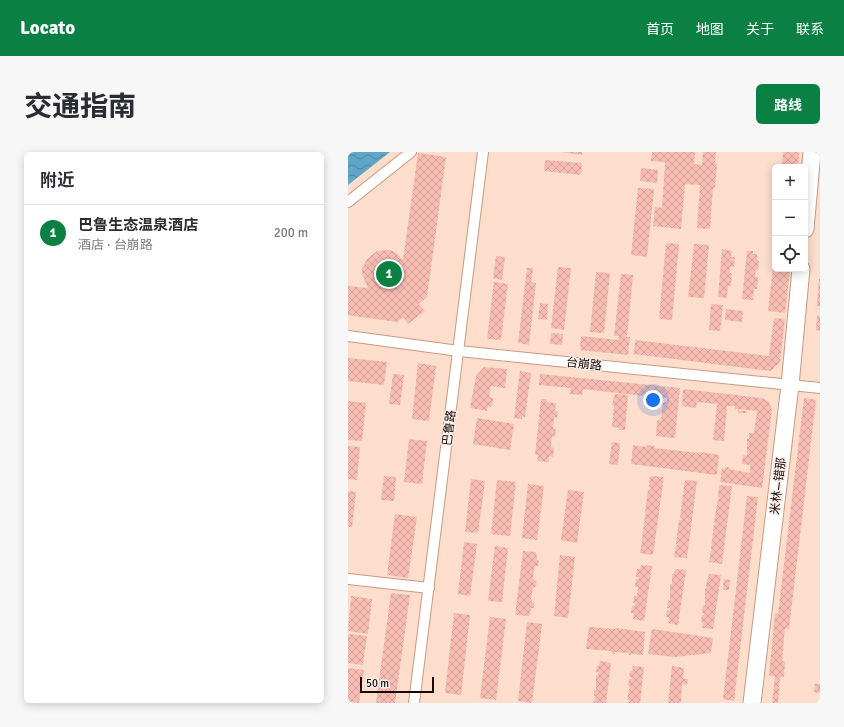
<!DOCTYPE html>
<html lang="zh">
<head>
<meta charset="utf-8">
<style>
	:root { --surface:#fff; --page:#f7f7f7; --text:#2b2b33; --muted:#7c7c81; --line:#e1e1e2; --accent:#0b8043 }
	body { margin:0; font-family:Signika,"Noto Sans SC",sans-serif; background:var(--page); color:var(--text) }
	.controls { position:absolute; right:12px; top:12px; display:grid; overflow:hidden; border-radius:6px; box-shadow:0 2px 10px #0003 }
	.controls button { width:36px; height:36px; display:grid; place-items:center; padding:0; border:0; border-bottom:1px solid var(--line); background:var(--surface); color:var(--text); font:20px sans-serif }
	.scale { position:absolute; left:12px; bottom:10px; width:74px; box-sizing:border-box; padding-left:4px; border:2px solid #1a0902; border-top:0; font-size:11px; line-height:14px; white-space:nowrap; color:#1a0902; -webkit-text-stroke:3px #faefea; paint-order:stroke }
	.you { position:absolute; left:305px; top:248px; width:14px; height:14px; margin:-10px; border:3px solid #fff; border-radius:50%; background:#1a73e8; box-shadow:0 0 0 6px #1a73e833 }
	.badge { display:grid; place-items:center; width:26px; height:26px; border-radius:50%; background:var(--accent); color:#fff; font-size:13px; font-weight:700 }
	.pin { position:absolute; translate:-50% -50%; border:2px solid #fff; box-shadow:0 1px 4px #0006 }
	.list { margin:0; padding:0; list-style:none }
	h2 { display:flex; justify-content:space-between; align-items:center; height:52px; margin:0; padding:0 16px; font-size:17px }
	h2 small { font-size:13px; font-weight:400; color:var(--muted) }
	.list li { display:grid; grid-template-columns:26px 1fr auto; gap:12px; align-items:center; box-sizing:border-box; height:56px; padding:0 16px; border-top:1px solid var(--line) }
	.list b { display:block; font-size:15px; white-space:nowrap }
	.list p { margin:0; font-size:13px; white-space:nowrap; color:var(--muted) }
	.list em { font-size:13px; font-style:normal; color:var(--muted) }
	.icon { flex:none; width:22px; height:22px; fill:none; stroke:currentColor; stroke-width:2; stroke-linecap:round; stroke-linejoin:round }
	.map { position:relative; flex:none; width:472px; height:551px; overflow:hidden; border-radius:6px }
	header { display:flex; align-items:center; gap:24px; box-sizing:border-box; height:56px; padding:0 20px; background:var(--accent); color:#fff }
	header strong { font-size:19px }
	nav { display:flex; gap:22px; margin-inline-start:auto; font-size:14px }
	.intro { display:flex; align-items:center; justify-content:space-between; box-sizing:border-box; height:96px; padding:0 24px }
	h1 { margin:0; font-size:28px }
	.button { padding:10px 18px; border-radius:6px; background:var(--accent); color:#fff; font-size:14px; font-weight:700 }
	main { display:flex; gap:24px; padding:0 24px }
	aside { flex:1; background:var(--surface); border-radius:6px; box-shadow:0 2px 10px #0003 }
	.map>svg:first-child { display:block }
	.water { fill:url(#water-waves) }
	.building { fill:url(#building-cross-hatch) }
	.lines { fill:none; stroke-linecap:round; stroke-linejoin:round }
	.minor-casing { stroke:#cb997f; stroke-width:12 }
	.trunk-casing { stroke:#cb997f; stroke-width:19 }
	.minor { stroke:#fff; stroke-width:10 }
	.trunk { stroke:#fff; stroke-width:17 }
	.labels { text-anchor:middle; stroke-width:3; stroke-linejoin:round; paint-order:stroke }
	.street-label { font-size:12px; fill:#1a0902; stroke:#faefea }
</style>
</head>
<body>
<header>
<strong>Locato</strong>
<nav><a>首页</a><a>地图</a><a>关于</a><a>联系</a></nav>
</header>
<div class="intro"><h1>交通指南</h1><a class="button">路线</a></div>
<main>
<aside>
<h2>附近<small></small></h2>
<ul class="list">
<li><span class="badge">1</span><div><b>巴鲁生态温泉酒店</b><p>酒店 · 台崩路</p></div><em>200 m</em></li>
</ul>
</aside>
<div class="map">
<svg width="472" height="551" viewBox="0 0 472 551">
	<defs>
		<pattern id="water-waves" width="16" height="10" patternUnits="userSpaceOnUse"><rect width="16" height="10" fill="#5fa6c8"/><path d="M0 5q4-4 8 0t8 0" fill="none" stroke="#4e85a0"/></pattern>
		<pattern id="building-cross-hatch" width="8" height="8" patternUnits="userSpaceOnUse"><rect width="8" height="8" fill="#f7bcb2"/><path d="M0 0l8 8M0 8l8-8" fill="none" stroke="#d3a097"/></pattern>
	</defs>
	<rect width="100%" height="100%" fill="#fdddcc"/>
	<path class="water" d="M 0,0 L 42,0 L 0,33 Z"/>
	<g class="building">
		<path d="M 214,0 L 234,0 L 234,3 Z"/>
		<path d="M 304,0 L 347,0 L 346,12 L 354,13 L 355,0 L 368,0 L 367,11 L 369,12 L 367,36 L 365,36 L 362,77 L 349,76 L 352,33 L 337,32 L 333,77 L 305,74 L 307,55 L 314,56 L 317,10 L 303,9 Z"/>
		<path d="M 435,0 L 451,0 L 450,15 L 434,15 Z"/>
		<path d="M 70,1 L 98,5 L 79,145 L 71,152 L 77,159 L 60,172 L 55,165 L 49,170 L 0,163 L 0,134 L 20,136 L 14,122 L 14,116 L 20,106 L 29,99 L 41,98 L 47,100 L 55,108 Z"/>
		<path d="M 197,8 L 234,11 L 233,23 L 196,19 Z"/>
		<path d="M 293,16 L 310,18 L 309,31 L 292,29 Z"/>
		<path d="M 290,36 L 306,37 L 299,105 L 283,103 Z"/>
		<path d="M 318,91 L 331,92 L 324,168 L 311,167 Z"/>
		<path d="M 346,92 L 361,93 L 356,146 L 340,145 Z"/>
		<path d="M 374,97 L 384,99 L 383,105 L 387,105 L 386,115 L 382,115 L 382,121 L 384,121 L 383,134 L 380,134 L 379,146 L 370,145 Z"/>
		<path d="M 399,99 L 405,99 L 405,102 L 409,102 L 409,108 L 411,109 L 410,118 L 408,118 L 407,125 L 410,125 L 409,137 L 406,137 L 405,148 L 394,147 Z"/>
		<path d="M 148,104 L 157,105 L 154,128 L 145,126 Z"/>
		<path d="M 426,107 L 427,117 L 442,117 L 437,161 L 420,159 Z"/>
		<path d="M 210,115 L 223,116 L 216,178 L 203,176 Z"/>
		<path d="M 179,116 L 185,116 L 183,130 L 188,131 L 181,193 L 170,191 Z"/>
		<path d="M 248,120 L 262,121 L 256,181 L 242,180 Z"/>
		<path d="M 273,122 L 285,123 L 279,185 L 282,185 L 280,203 L 232,198 L 233,184 L 270,188 L 271,184 L 266,184 Z"/>
		<path d="M 471,127 L 472,127 L 472,154 L 469,154 Z"/>
		<path d="M 146,130 L 160,132 L 153,188 L 139,187 Z"/>
		<path d="M 192,151 L 200,152 L 199,168 L 190,167 Z"/>
		<path d="M 363,152 L 375,153 L 372,179 L 361,178 Z"/>
		<path d="M 378,157 L 395,159 L 394,170 L 377,168 Z"/>
		<path d="M 469,163 L 472,164 L 472,179 L 468,178 Z"/>
		<path d="M 426,166 L 437,167 L 432,210 L 423,219 L 286,202 L 287,188 L 421,204 Z"/>
		<path d="M 203,181 L 215,182 L 214,193 L 202,192 Z"/>
		<path d="M 0,206 L 39,210 L 36,233 L 0,229 Z"/>
		<path d="M 70,211 L 88,214 L 81,269 L 64,267 Z"/>
		<path d="M 136,215 L 159,217 L 157,236 L 143,234 L 141,245 L 145,246 L 144,255 L 140,254 L 139,259 L 122,256 L 128,224 Z"/>
		<path d="M 172,219 L 183,221 L 177,265 L 174,264 L 174,267 L 166,266 Z"/>
		<path d="M 45,222 L 56,223 L 52,253 L 41,252 Z"/>
		<path d="M 192,222 L 332,236 L 327,286 L 308,284 L 309,268 L 313,268 L 315,250 L 319,250 L 319,246 L 302,244 L 302,246 L 296,246 L 296,244 L 235,237 L 234,243 L 222,242 L 223,236 L 191,233 Z"/>
		<path d="M 335,237 L 414,246 L 421,250 L 424,258 L 414,336 L 372,330 L 374,316 L 377,317 L 377,315 L 381,315 L 380,317 L 402,321 L 402,313 L 394,312 L 395,303 L 399,304 L 399,287 L 401,287 L 401,281 L 406,281 L 409,259 L 391,257 L 391,259 L 399,259 L 399,261 L 390,261 L 390,257 L 387,257 L 387,254 L 379,254 L 376,289 L 365,288 L 369,252 L 349,250 L 348,256 L 334,254 Z"/>
		<path d="M 267,242 L 280,243 L 277,278 L 270,278 L 271,276 L 264,275 L 266,253 L 264,253 Z"/>
		<path d="M 456,246 L 468,248 L 441,477 L 437,476 L 434,509 L 437,509 L 436,525 L 432,525 L 430,551 L 424,551 L 427,524 L 421,524 L 427,461 L 430,462 Z"/>
		<path d="M 193,247 L 199,247 L 198,250 L 208,251 L 207,259 L 210,259 L 209,266 L 206,265 L 205,277 L 208,277 L 207,285 L 204,284 L 203,295 L 206,296 L 205,305 L 201,304 L 201,310 L 189,309 L 190,303 L 187,303 Z"/>
		<path d="M 0,249 L 18,251 L 14,289 L 0,288 Z"/>
		<path d="M 129,266 L 166,272 L 162,298 L 125,292 Z"/>
		<path d="M 61,287 L 79,289 L 74,332 L 56,330 Z"/>
		<path d="M 264,290 L 272,291 L 270,313 L 261,312 Z"/>
		<path d="M 285,293 L 298,295 L 299,293 L 306,294 L 306,296 L 351,301 L 352,300 L 371,303 L 369,323 L 283,312 Z"/>
		<path d="M 0,294 L 12,295 L 9,328 L 0,327 Z"/>
		<path d="M 36,324 L 48,325 L 46,349 L 33,348 Z"/>
		<path d="M 302,324 L 316,325 L 305,403 L 292,401 L 294,388 L 296,387 L 294,387 L 297,363 L 299,361 L 297,361 L 300,338 L 302,338 L 303,336 L 301,335 Z"/>
		<path d="M 123,327 L 137,329 L 130,381 L 117,380 Z"/>
		<path d="M 149,328 L 168,330 L 162,384 L 143,382 Z"/>
		<path d="M 337,328 L 349,329 L 339,406 L 326,405 L 328,393 L 331,392 L 328,392 L 331,368 L 334,368 L 334,366 L 332,366 L 335,342 L 337,342 L 335,340 Z"/>
		<path d="M 180,332 L 196,334 L 189,388 L 174,386 Z"/>
		<path d="M 371,333 L 384,334 L 374,412 L 361,410 L 363,398 L 364,398 L 363,396 L 366,372 L 368,373 L 366,370 L 370,347 L 372,347 L 370,345 Z"/>
		<path d="M 220,338 L 236,340 L 229,391 L 213,388 Z"/>
		<path d="M 0,339 L 8,340 L 4,375 L 0,375 Z"/>
		<path d="M 399,344 L 410,345 L 386,549 L 375,547 Z"/>
		<path d="M 47,362 L 69,365 L 60,426 L 39,423 Z"/>
		<path d="M 116,390 L 129,392 L 122,444 L 110,442 Z"/>
		<path d="M 147,394 L 160,396 L 154,450 L 140,449 Z"/>
		<path d="M 175,399 L 188,400 L 189,408 L 191,408 L 190,414 L 188,414 L 186,418 L 185,426 L 186,428 L 189,429 L 188,435 L 185,435 L 183,446 L 184,450 L 186,450 L 186,456 L 183,456 L 181,464 L 167,463 Z"/>
		<path d="M 212,403 L 227,405 L 220,466 L 206,464 Z"/>
		<path d="M 293,413 L 304,414 L 296,469 L 285,467 L 286,461 L 283,461 L 284,454 L 287,454 L 287,451 L 285,451 L 286,444 L 289,444 L 290,435 L 287,435 L 288,427 L 290,428 L 291,425 L 288,425 L 289,417 L 292,417 Z"/>
		<path d="M 327,417 L 338,418 L 330,473 L 320,471 L 321,465 L 318,465 L 319,458 L 322,459 L 322,456 L 319,456 L 320,448 L 322,449 L 322,432 L 324,432 L 324,422 L 326,422 Z"/>
		<path d="M 361,422 L 373,423 L 365,477 L 354,476 L 355,470 L 353,470 L 354,463 L 356,463 L 356,461 L 354,461 L 355,453 L 357,453 L 357,436 L 359,436 L 358,434 L 359,427 L 360,427 Z"/>
		<path d="M 376,427 L 382,428 L 381,438 L 375,438 Z"/>
		<path d="M 43,441 L 62,443 L 47,551 L 28,551 Z"/>
		<path d="M 3,444 L 24,447 L 20,482 L 0,479 Z"/>
		<path d="M 106,461 L 122,463 L 113,543 L 97,541 Z"/>
		<path d="M 142,465 L 158,467 L 148,548 L 132,546 Z"/>
		<path d="M 179,470 L 194,472 L 184,551 L 170,549 Z"/>
		<path d="M 241,475 L 268,477 L 269,476 L 297,480 L 295,503 L 284,502 L 283,503 L 281,503 L 281,501 L 267,500 L 267,502 L 263,501 L 264,499 L 238,497 Z"/>
		<path d="M 304,477 L 365,486 L 363,501 L 327,505 L 300,502 Z"/>
		<path d="M 0,482 L 19,484 L 15,513 L 0,511 Z"/>
		<path d="M 252,509 L 263,511 L 258,551 L 245,551 L 248,544 L 246,544 L 246,538 L 248,538 L 248,523 L 250,523 L 251,520 L 248,520 L 249,514 L 251,514 Z"/>
		<path d="M 285,514 L 296,515 L 292,551 L 280,551 L 281,548 L 279,548 L 282,534 L 280,534 L 281,527 L 283,527 L 284,525 L 281,525 L 282,519 L 284,519 Z"/>
		<path d="M 324,514 L 336,516 L 335,527 L 340,527 L 339,533 L 334,532 L 333,551 L 320,551 Z"/>
		<path d="M 0,516 L 16,518 L 11,551 L 0,550 Z"/>
		<path d="M 467,532 L 472,532 L 472,541 L 466,540 Z"/>
	</g>
	<g class="lines">
		<defs>
			<g id="minor">
				<path d="M 0,50 L 63,0"/>
				<path d="M 0,184 L 111,199 L 472,236"/>
				<path d="M 0,427 L 81,436"/>
				<path d="M 66,551 L 135,0"/>
			</g>
			<g id="trunk">
				<path d="M 457,77 L 464,0"/>
				<path d="M 404,551 L 442,233 L 453,117"/>
			</g>
		</defs>
		<use href="#minor" class="minor-casing"/>
		<use href="#trunk" class="trunk-casing"/>
		<use href="#minor" class="minor"/>
		<use href="#trunk" class="trunk"/>
	</g>
	<g class="labels">
		<g class="street-label">
			<text transform="translate(236 212) rotate(6)" y="4">台崩路</text>
			<text transform="translate(101 276) rotate(-83)" y="4">巴鲁路</text>
			<text transform="translate(430 334) rotate(-83)" y="4">米林—错那</text>
		</g>
	</g>
</svg>
<div class="controls">
<button>+</button>
<button>−</button>
<button><svg class="icon" aria-label="locate" viewBox="0 0 24 24"><circle cx="12" cy="12" r="6"/><path d="M12 2v4M12 18v4M2 12h4M18 12h4"/></svg></button>
</div>
<div class="scale">50 m</div>
<div class="you"></div>
<div class="pin badge" style="left:41px;top:122px">1</div>
</div>
</main>
</body>
</html>
